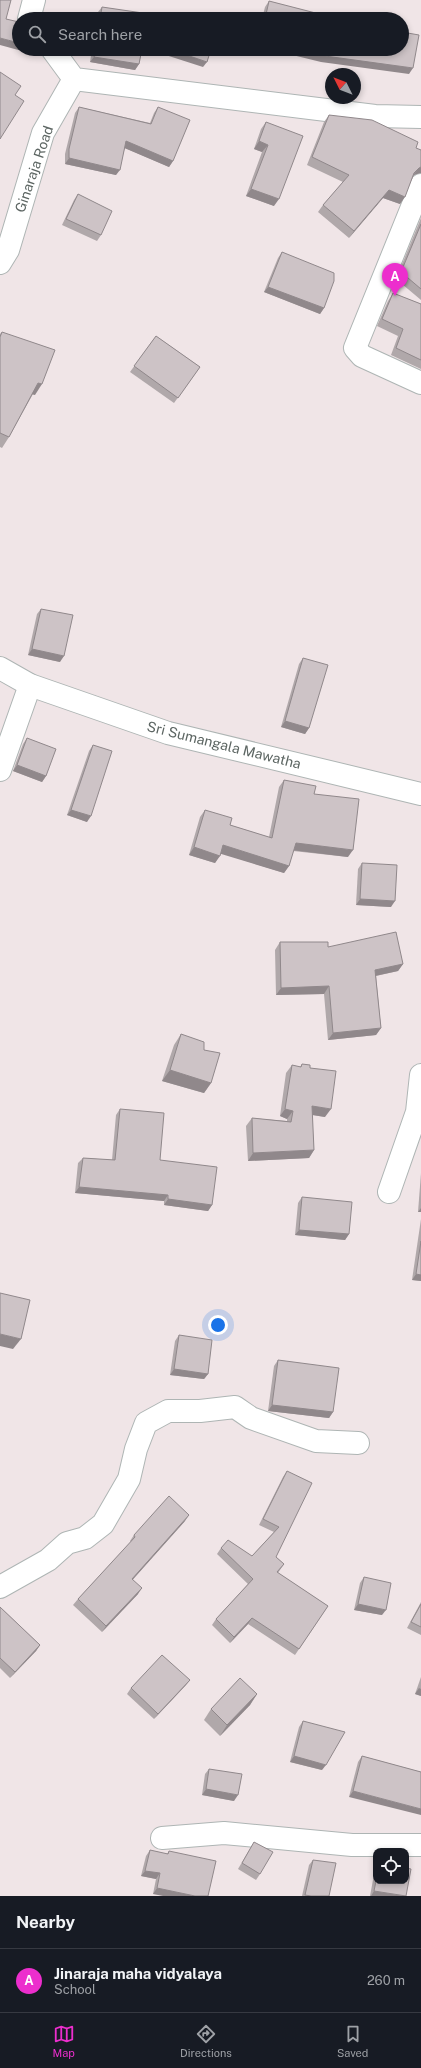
<!DOCTYPE html>
<html lang="en">
<head>
<meta charset="utf-8">
<style>
	:root { --surface:#171b24; --page:#242831; --text:#f1f3f6; --muted:#9ea1a6; --line:#363941; --accent:#ec2ecd }
	body { margin:0; font-family:"Public Sans",sans-serif; background:var(--page); color:var(--text) }
	.controls { position:absolute; right:12px; bottom:12px; display:grid; overflow:hidden; border-radius:8px; box-shadow:0 2px 6px #0003 }
	.controls button { width:36px; height:36px; display:grid; place-items:center; padding:0; border:0; border-bottom:1px solid var(--line); background:var(--surface); color:var(--text); font:20px sans-serif }
	.compass { position:absolute; left:325px; top:68px; width:36px; height:36px; border-radius:50%; background:var(--surface); box-shadow:0 2px 6px #0003; rotate:312deg }
	.you { position:absolute; left:218px; top:1325px; width:14px; height:14px; margin:-10px; border:3px solid #fff; border-radius:50%; background:#1a73e8; box-shadow:0 0 0 6px #1a73e833 }
	.badge { display:grid; place-items:center; width:26px; height:26px; border-radius:50%; background:var(--accent); color:#fff; font-size:13px; font-weight:700 }
	.pin { position:absolute; translate:-50% -33px; filter:drop-shadow(0 1px 2px #0008) }
	.pin::after { content:''; position:absolute; top:21px; width:14px; height:12px; background:inherit; clip-path:polygon(0 0,100% 0,50% 100%) }
	.list { margin:0; padding:0; list-style:none }
	h2 { display:flex; justify-content:space-between; align-items:center; height:52px; margin:0; padding:0 16px; font-size:17px }
	h2 small { font-size:13px; font-weight:400; color:var(--muted) }
	.list li { display:grid; grid-template-columns:26px 1fr auto; gap:12px; align-items:center; box-sizing:border-box; height:64px; padding:0 16px; border-top:1px solid var(--line) }
	.list b { display:block; font-size:15px; white-space:nowrap }
	.list p { margin:0; font-size:13px; white-space:nowrap; color:var(--muted) }
	.list em { font-size:13px; font-style:normal; color:var(--muted) }
	.icon { flex:none; width:22px; height:22px; fill:none; stroke:currentColor; stroke-width:2; stroke-linecap:round; stroke-linejoin:round }
	.map { position:relative; flex:none; width:421px; height:1896px; overflow:hidden }
	.search { position:absolute; background:var(--surface); box-shadow:0 2px 6px #0003; left:12px; right:12px; top:12px; height:44px; display:flex; align-items:center; gap:10px; box-sizing:border-box; padding:0 14px; border-radius:22px; color:var(--muted); font-size:15px }
	.sheet { height:116px; background:var(--surface) }
	nav { display:flex; justify-content:space-around; align-items:center; box-sizing:border-box; height:56px; border-top:1px solid var(--line); background:var(--surface); font-size:11px; color:var(--muted) }
	nav a { display:grid; justify-items:center; gap:2px }
	nav .on { color:var(--accent) }
	.map>svg:first-child { display:block }
	.lines { fill:none; stroke-linecap:round; stroke-linejoin:round }
	.minor-casing { stroke:#aeb5b4; stroke-width:24 }
	.minor { stroke:#fff; stroke-width:22 }
	.wall { fill:#b0a8aa }
	.shaded-wall { fill:#90888b }
	.building { fill:#cdc3c6; stroke:#90888b }
	.labels { text-anchor:middle; stroke-width:3; stroke-linejoin:round; paint-order:stroke }
	.street-label { font-size:14px; fill:#5d6663; stroke:#fff }
</style>
</head>
<body>
<div class="map">
<svg width="421" height="1896" viewBox="0 0 421 1896">
	<rect width="100%" height="100%" fill="#f0e5e7"/>
	<g class="lines">
		<defs>
			<g id="minor">
				<path d="M 29,19 L 34,0"/>
				<path d="M 52,49 L 74,79 L 375,116 L 421,117"/>
				<path d="M 421,185 L 355,348 L 362,356 L 421,383"/>
				<path d="M 0,263 L 8,250 L 43,133 L 74,79"/>
				<path d="M 0,668 L 30,685 L 168,733 L 421,794"/>
				<path d="M 0,770 L 30,685"/>
				<path d="M 389,1192 L 417,1112 L 421,1075"/>
				<path d="M 0,1587 L 48,1560 L 67,1543 L 85,1538 L 103,1524 L 129,1479 L 136,1449 L 146,1423 L 168,1411 L 200,1411 L 235,1407 L 251,1418 L 316,1441 L 358,1443"/>
				<path d="M 162,1838 L 224,1833 L 352,1845 L 421,1845"/>
			</g>
		</defs>
		<use href="#minor" class="minor-casing"/>
		<use href="#minor" class="minor"/>
	</g>
	<g class="wall">
		<path d="M 269,1 L 334,19 L 262,19 L 265,7 Z"/>
		<path d="M 102,7 L 175,19 L 97,19 L 98,12 Z"/>
		<path d="M 92,49 L 142,49 L 139,64 L 135,70 L 90,62 Z"/>
		<path d="M 79,107 L 150,123 L 154,113 L 158,107 L 173,161 L 169,167 L 125,148 L 116,175 L 65,164 L 65,154 L 75,113 Z"/>
		<path d="M 329,115 L 416,148 L 421,150 L 421,173 L 420,173 L 414,175 L 400,204 L 383,198 L 349,238 L 318,212 L 323,205 L 343,182 L 307,165 L 324,122 Z"/>
		<path d="M 266,122 L 274,206 L 246,196 L 262,152 L 254,149 L 261,129 Z"/>
		<path d="M 78,194 L 101,235 L 97,241 L 62,225 L 74,200 Z"/>
		<path d="M 421,218 L 421,300 L 396,279 Z"/>
		<path d="M 282,252 L 324,308 L 320,314 L 264,292 L 278,258 Z"/>
		<path d="M 393,293 L 421,304 L 421,369 L 391,355 L 398,336 L 377,326 L 388,301 Z"/>
		<path d="M 2,332 L 35,395 L 33,394 L 9,437 L 2,448 L 0,447 L 0,334 Z"/>
		<path d="M 156,336 L 200,367 L 174,403 L 130,372 Z"/>
		<path d="M 41,609 L 60,662 L 28,655 L 37,614 Z"/>
		<path d="M 303,658 L 309,728 L 305,734 L 281,727 L 299,664 Z"/>
		<path d="M 27,738 L 46,776 L 42,782 L 13,771 L 23,744 Z"/>
		<path d="M 93,745 L 87,822 L 67,815 L 89,751 Z"/>
		<path d="M 284,780 L 314,794 L 348,857 L 293,851 L 289,866 L 284,873 L 221,853 L 215,863 L 189,855 L 200,817 L 205,810 L 230,825 L 269,837 L 279,787 Z"/>
		<path d="M 362,863 L 391,907 L 356,905 L 358,869 Z"/>
		<path d="M 280,942 L 328,947 L 403,964 L 398,971 L 376,976 L 381,1028 L 376,1035 L 328,1040 L 324,994 L 276,995 L 275,950 Z"/>
		<path d="M 181,1034 L 204,1050 L 211,1083 L 204,1093 L 162,1081 L 174,1045 Z"/>
		<path d="M 302,1064 L 310,1068 L 325,1117 L 312,1115 L 314,1150 L 309,1158 L 248,1161 L 246,1126 L 252,1118 L 287,1121 L 287,1119 L 280,1116 L 286,1073 L 292,1065 L 300,1067 Z"/>
		<path d="M 120,1109 L 160,1160 L 212,1205 L 208,1211 L 164,1205 L 164,1201 L 75,1193 L 78,1163 L 83,1158 L 112,1160 L 116,1115 Z"/>
		<path d="M 421,1173 L 421,1212 L 418,1212 Z"/>
		<path d="M 302,1197 L 349,1234 L 345,1240 L 295,1235 L 298,1203 Z"/>
		<path d="M 421,1219 L 421,1281 L 412,1280 Z"/>
		<path d="M 179,1335 L 208,1374 L 204,1379 L 170,1375 L 175,1341 Z"/>
		<path d="M 278,1360 L 333,1412 L 329,1418 L 268,1411 L 274,1366 Z"/>
		<path d="M 287,1471 L 276,1557 L 284,1564 L 278,1573 L 328,1606 L 295,1655 L 248,1624 L 230,1643 L 212,1625 L 216,1619 L 248,1584 L 217,1554 L 221,1548 L 252,1556 L 274,1532 L 259,1525 L 283,1477 Z"/>
		<path d="M 185,1521 L 132,1580 L 138,1594 L 102,1632 L 73,1605 L 78,1599 L 131,1542 L 130,1541 L 134,1535 Z"/>
		<path d="M 364,1577 L 382,1615 L 354,1610 L 360,1583 Z"/>
		<path d="M 421,1602 L 421,1635 L 407,1628 Z"/>
		<path d="M 0,1607 L 40,1645 L 36,1651 L 10,1678 L 0,1668 Z"/>
		<path d="M 421,1677 L 421,1696 L 415,1694 Z"/>
		<path d="M 190,1680 L 185,1686 L 154,1719 L 127,1694 L 131,1688 Z"/>
		<path d="M 257,1694 L 250,1705 L 220,1736 L 204,1720 L 211,1709 Z"/>
		<path d="M 303,1721 L 322,1770 L 290,1762 L 299,1727 Z"/>
		<path d="M 362,1756 L 421,1772 L 349,1797 L 358,1762 Z"/>
		<path d="M 209,1769 L 234,1801 L 202,1795 L 205,1774 Z"/>
		<path d="M 254,1842 L 260,1874 L 256,1880 L 238,1869 Z"/>
		<path d="M 150,1850 L 167,1854 L 169,1851 L 208,1896 L 153,1894 L 156,1879 L 141,1876 L 146,1856 Z"/>
		<path d="M 313,1860 L 329,1896 L 302,1896 L 309,1865 Z"/>
		<path d="M 376,1868 L 376,1881 L 406,1896 L 370,1896 L 375,1869 Z"/>
	</g>
	<g class="shaded-wall">
		<path d="M 0,38 L 19,43 L 19,49 L 23,49 L 22,51 L 0,45 Z"/>
		<path d="M 147,49 L 169,49 L 207,62 L 203,67 Z"/>
		<path d="M 268,49 L 295,49 L 413,68 L 409,74 L 321,62 Z"/>
		<path d="M 94,57 L 139,64 L 135,70 L 90,62 Z"/>
		<path d="M 126,141 L 173,161 L 169,167 L 122,147 Z"/>
		<path d="M 259,141 L 268,145 L 262,152 L 254,149 Z"/>
		<path d="M 69,158 L 120,170 L 116,175 L 65,164 Z"/>
		<path d="M 421,167 L 421,173 L 420,173 L 414,175 L 409,180 L 419,168 Z"/>
		<path d="M 251,189 L 279,199 L 274,206 L 246,196 Z"/>
		<path d="M 389,190 L 405,197 L 400,204 L 383,198 L 349,238 L 354,231 Z"/>
		<path d="M 268,287 L 324,308 L 320,314 L 264,292 Z"/>
		<path d="M 38,383 L 42,384 L 35,395 L 31,394 Z"/>
		<path d="M 32,649 L 64,656 L 60,662 L 28,655 Z"/>
		<path d="M 285,721 L 309,728 L 305,734 L 281,727 Z"/>
		<path d="M 17,765 L 46,776 L 42,782 L 13,771 Z"/>
		<path d="M 71,810 L 91,816 L 87,822 L 67,815 Z"/>
		<path d="M 296,843 L 353,850 L 348,857 L 291,850 Z"/>
		<path d="M 223,845 L 289,866 L 284,873 L 218,853 Z"/>
		<path d="M 194,847 L 220,856 L 215,863 L 189,855 Z"/>
		<path d="M 360,899 L 395,901 L 391,907 L 356,905 Z"/>
		<path d="M 403,964 L 398,971 L 370,977 L 375,970 Z"/>
		<path d="M 329,986 L 324,994 L 276,995 L 281,988 Z"/>
		<path d="M 381,1028 L 376,1035 L 328,1040 L 333,1033 Z"/>
		<path d="M 170,1070 L 211,1083 L 204,1093 L 162,1081 Z"/>
		<path d="M 312,1106 L 331,1109 L 325,1117 L 307,1114 Z"/>
		<path d="M 285,1109 L 293,1111 L 287,1119 L 280,1116 Z"/>
		<path d="M 314,1150 L 309,1158 L 248,1161 L 253,1153 Z"/>
		<path d="M 79,1187 L 168,1195 L 164,1201 L 75,1193 Z"/>
		<path d="M 168,1199 L 212,1205 L 208,1211 L 164,1205 Z"/>
		<path d="M 421,1208 L 421,1212 L 418,1212 Z"/>
		<path d="M 299,1230 L 349,1234 L 345,1240 L 295,1235 Z"/>
		<path d="M 416,1274 L 421,1275 L 421,1281 L 412,1280 Z"/>
		<path d="M 0,1334 L 21,1339 L 13,1349 L 0,1346 Z"/>
		<path d="M 174,1369 L 208,1374 L 204,1379 L 170,1375 Z"/>
		<path d="M 272,1405 L 333,1412 L 329,1418 L 268,1411 Z"/>
		<path d="M 189,1515 L 185,1521 L 128,1585 L 132,1579 Z"/>
		<path d="M 142,1588 L 138,1594 L 102,1632 L 106,1626 Z"/>
		<path d="M 358,1604 L 386,1610 L 382,1615 L 354,1610 Z"/>
		<path d="M 252,1618 L 248,1624 L 230,1643 L 234,1637 Z"/>
		<path d="M 40,1645 L 36,1651 L 10,1678 L 15,1672 Z"/>
		<path d="M 190,1680 L 185,1686 L 154,1719 L 158,1714 Z"/>
		<path d="M 419,1688 L 421,1689 L 421,1696 L 415,1694 Z"/>
		<path d="M 257,1694 L 250,1705 L 220,1736 L 227,1725 Z"/>
		<path d="M 294,1756 L 326,1765 L 322,1770 L 290,1762 Z"/>
		<path d="M 206,1789 L 238,1795 L 234,1801 L 202,1795 Z"/>
		<path d="M 353,1791 L 421,1809 L 421,1815 L 349,1797 Z"/>
		<path d="M 145,1871 L 160,1873 L 156,1879 L 141,1876 Z"/>
		<path d="M 157,1888 L 195,1896 L 163,1896 L 153,1894 Z"/>
		<path d="M 374,1891 L 404,1896 L 371,1896 Z"/>
	</g>
	<g class="building">
		<path d="M 0,0 L 11,0 L 6,19 L 19,22 L 19,43 L 0,38 Z"/>
		<path d="M 269,1 L 335,18 L 334,19 L 265,19 Z"/>
		<path d="M 102,7 L 170,17 L 175,19 L 100,19 Z"/>
		<path d="M 402,32 L 419,35 L 413,68 L 325,56 L 295,49 L 402,49 Z"/>
		<path d="M 96,49 L 142,49 L 139,64 L 94,57 Z"/>
		<path d="M 169,49 L 211,49 L 207,62 Z"/>
		<path d="M 0,72 L 21,86 L 15,95 L 24,101 L 0,139 Z"/>
		<path d="M 79,107 L 151,124 L 158,107 L 190,120 L 173,161 L 126,141 L 120,170 L 69,158 L 69,149 Z"/>
		<path d="M 329,115 L 372,120 L 418,142 L 416,148 L 421,150 L 421,167 L 419,168 L 414,173 L 405,197 L 389,190 L 354,231 L 323,205 L 349,175 L 312,157 Z"/>
		<path d="M 266,122 L 303,136 L 279,199 L 251,189 L 268,145 L 259,141 Z"/>
		<path d="M 78,194 L 112,211 L 101,235 L 66,219 Z"/>
		<path d="M 421,224 L 421,289 L 401,272 Z"/>
		<path d="M 282,252 L 334,273 L 334,281 L 324,308 L 268,287 Z"/>
		<path d="M 393,293 L 421,304 L 421,360 L 396,348 L 403,329 L 382,319 Z"/>
		<path d="M 2,332 L 55,350 L 42,384 L 38,383 L 9,437 L 0,433 L 0,337 Z"/>
		<path d="M 156,336 L 200,367 L 178,398 L 134,366 Z"/>
		<path d="M 41,609 L 73,615 L 64,656 L 32,649 Z"/>
		<path d="M 303,658 L 328,665 L 309,728 L 285,721 Z"/>
		<path d="M 27,738 L 56,749 L 46,776 L 17,765 Z"/>
		<path d="M 93,745 L 112,751 L 91,816 L 71,810 Z"/>
		<path d="M 284,780 L 316,786 L 314,794 L 359,799 L 353,850 L 296,843 L 289,866 L 223,845 L 220,856 L 194,847 L 205,810 L 232,818 L 230,825 L 272,838 Z"/>
		<path d="M 362,863 L 397,865 L 395,901 L 360,899 Z"/>
		<path d="M 396,932 L 403,964 L 375,970 L 381,1028 L 333,1033 L 329,986 L 281,988 L 280,942 L 328,942 L 328,947 Z"/>
		<path d="M 181,1034 L 204,1042 L 204,1050 L 220,1053 L 211,1083 L 170,1070 Z"/>
		<path d="M 302,1064 L 310,1065 L 310,1068 L 336,1071 L 331,1109 L 312,1106 L 314,1150 L 253,1153 L 252,1118 L 291,1122 L 293,1111 L 285,1109 L 292,1065 L 301,1067 Z"/>
		<path d="M 120,1109 L 164,1113 L 160,1160 L 217,1167 L 212,1205 L 168,1199 L 168,1195 L 79,1187 L 83,1158 L 115,1160 Z"/>
		<path d="M 302,1197 L 352,1202 L 349,1234 L 299,1230 Z"/>
		<path d="M 421,1241 L 421,1275 L 416,1274 Z"/>
		<path d="M 0,1293 L 30,1300 L 21,1339 L 0,1334 Z"/>
		<path d="M 179,1335 L 212,1340 L 208,1374 L 174,1369 Z"/>
		<path d="M 278,1360 L 339,1368 L 333,1412 L 272,1405 Z"/>
		<path d="M 287,1471 L 312,1483 L 276,1557 L 284,1564 L 277,1572 L 328,1606 L 299,1649 L 252,1618 L 234,1637 L 216,1619 L 253,1579 L 221,1548 L 228,1540 L 252,1556 L 279,1527 L 263,1519 Z"/>
		<path d="M 169,1496 L 189,1515 L 132,1579 L 142,1588 L 106,1626 L 78,1599 L 135,1537 L 134,1535 Z"/>
		<path d="M 364,1577 L 391,1583 L 386,1610 L 358,1604 Z"/>
		<path d="M 421,1604 L 421,1627 L 411,1622 Z"/>
		<path d="M 0,1607 L 40,1645 L 15,1672 L 0,1658 Z"/>
		<path d="M 162,1655 L 190,1680 L 158,1714 L 131,1688 Z"/>
		<path d="M 240,1678 L 257,1694 L 227,1725 L 211,1709 Z"/>
		<path d="M 303,1721 L 345,1732 L 326,1765 L 294,1756 Z"/>
		<path d="M 362,1756 L 421,1772 L 421,1809 L 353,1791 Z"/>
		<path d="M 209,1769 L 242,1774 L 238,1795 L 206,1789 Z"/>
		<path d="M 254,1842 L 273,1852 L 260,1874 L 242,1863 Z"/>
		<path d="M 150,1850 L 168,1854 L 169,1851 L 216,1861 L 208,1896 L 195,1896 L 157,1888 L 160,1873 L 145,1871 Z"/>
		<path d="M 313,1860 L 336,1863 L 329,1896 L 311,1896 L 305,1895 Z"/>
		<path d="M 406,1868 L 411,1869 L 406,1896 L 374,1891 L 376,1881 L 406,1881 Z"/>
	</g>
	<g class="labels">
		<g class="street-label">
			<text transform="translate(34 169) rotate(-71)" y="5">Ginaraja Road</text>
			<text transform="translate(224 745) rotate(14)" y="5">Sri Sumangala Mawatha</text>
		</g>
	</g>
</svg>
<div class="controls">
<button><svg class="icon" aria-label="locate" viewBox="0 0 24 24"><circle cx="12" cy="12" r="6"/><path d="M12 2v4M12 18v4M2 12h4M18 12h4"/></svg></button>
</div>
<svg class="compass" viewBox="-18 -18 36 36"><path d="M0-13l5 13h-10z" fill="#e53935"/><path d="M0 13l5-13h-10z" fill="#9ea1a6"/></svg>
<div class="you"></div>
<div class="pin badge" style="left:395px;top:296px">A</div>
<div class="search"><svg class="icon" aria-label="search" viewBox="0 0 24 24"><circle cx="10" cy="10" r="6"/><path d="M15 15l6 6"/></svg>Search here</div>
</div>
<section class="sheet">
<h2>Nearby<small></small></h2>
<ul class="list">
<li><span class="badge">A</span><div><b>Jinaraja maha vidyalaya</b><p>School</p></div><em>260 m</em></li>
</ul>
</section>
<nav>
<a class="on"><svg class="icon" aria-label="map" viewBox="0 0 24 24"><path d="M3 6l6-2 6 2 6-2v14l-6 2-6-2-6 2zM9 4v14M15 6v14"/></svg>Map</a>
<a><svg class="icon" aria-label="directions" viewBox="0 0 24 24"><path d="M12 3l9 9-9 9-9-9zM9 14v-3h6M13 9l2 2-2 2"/></svg>Directions</a>
<a><svg class="icon" aria-label="saved" viewBox="0 0 24 24"><path d="M7 4h10v16l-5-4-5 4z"/></svg>Saved</a>
</nav>
</body>
</html>
